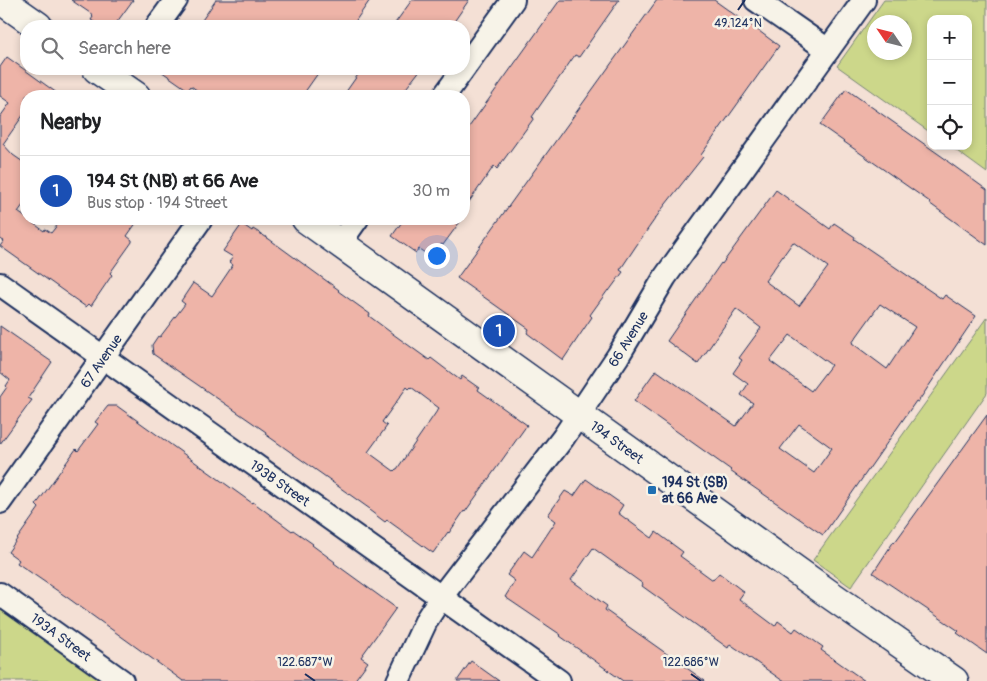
<!DOCTYPE html>
<html lang="en">
<head>
<meta charset="utf-8">
<style>
	:root { --surface:#fff; --page:#f2f2f2; --text:#202124; --muted:#757577; --line:#e0e0e0; --accent:#1f6fb2 }
	body { margin:0; font-family:Pangolin,sans-serif; background:var(--page); color:var(--text) }
	.controls { position:absolute; right:15px; top:15px; display:grid; overflow:hidden; border-radius:10px; box-shadow:0 2px 8px #0003 }
	.controls button { width:45px; height:45px; display:grid; place-items:center; padding:0; border:0; border-bottom:1px solid var(--line); background:var(--surface); color:var(--text); font:25px sans-serif }
	.compass { position:absolute; left:867px; top:15px; width:45px; height:45px; border-radius:50%; background:var(--surface); box-shadow:0 2px 8px #0003; rotate:305deg }
	.you { position:absolute; left:436px; top:255px; width:18px; height:18px; margin:-12px; border:4px solid #fff; border-radius:50%; background:#1a73e8; box-shadow:0 0 0 8px #1a73e833 }
	.badge { display:grid; place-items:center; width:32px; height:32px; border-radius:50%; background:var(--accent); color:#fff; font-size:16px; font-weight:700 }
	.pin { position:absolute; translate:-50% -50%; border:2px solid #fff; box-shadow:0 1px 5px #0006 }
	.list { margin:0; padding:0; list-style:none }
	h2 { display:flex; justify-content:space-between; align-items:center; height:65px; margin:0; padding:0 20px; font-size:21px }
	h2 small { font-size:16px; font-weight:400; color:var(--muted) }
	.list li { display:grid; grid-template-columns:32px 1fr auto; gap:15px; align-items:center; box-sizing:border-box; height:70px; padding:0 20px; border-top:1px solid var(--line) }
	.list b { display:block; font-size:19px; white-space:nowrap }
	.list p { margin:0; font-size:16px; white-space:nowrap; color:var(--muted) }
	.list em { font-size:16px; font-style:normal; color:var(--muted) }
	.icon { flex:none; width:28px; height:28px; fill:none; stroke:currentColor; stroke-width:2; stroke-linecap:round; stroke-linejoin:round }
	.map { position:relative; flex:none; width:987px; height:681px; overflow:hidden }
	.search { position:absolute; background:var(--surface); box-shadow:0 2px 8px #0003; left:20px; top:20px; width:450px; height:55px; display:flex; align-items:center; gap:12px; box-sizing:border-box; padding:0 18px; border-radius:20px; color:var(--muted); font-size:19px }
	.panel { position:absolute; background:var(--surface); box-shadow:0 2px 8px #0003; left:20px; top:90px; width:450px; height:135px; border-radius:20px }
	.map>svg:first-child { display:block }
	.green { fill:#ccd78a; stroke:#748374; fill-rule:evenodd }
	.building { fill:#eeb4a8; stroke:#1b2f5e; fill-rule:evenodd }
	.lines { fill:none; stroke-linecap:round; stroke-linejoin:round }
	.street-casing { stroke:#1b2f5e; stroke-width:26 }
	.secondary-casing { stroke:#1b2f5e; stroke-width:31 }
	.street { stroke:#f7f3e8; stroke-width:22 }
	.secondary { stroke:#f7f3e8; stroke-width:28 }
	.ticks { fill:none; stroke:#1b2f5e; stroke-width:2 }
	.poi-dot { fill:#1f6fb2; stroke:#f7f3e8; stroke-width:2 }
	.labels { text-anchor:middle; stroke-width:5; stroke-linejoin:round; paint-order:stroke }
	.street-label { font-size:14px; fill:#1b2f5e; stroke:#f7f3e8 }
	.poi-label { font-size:14px; font-weight:bold; fill:#1b2f5e; stroke:#f7f3e8; text-anchor:start }
	.ticks-label { font-size:12px; text-anchor:middle; fill:#1b2f5e; stroke:#f7f3e8; stroke-width:5; stroke-linejoin:round; paint-order:stroke }
</style>
</head>
<body>
<div class="map">
<svg width="987" height="681" viewBox="0 0 987 681">
	<rect width="100%" height="100%" fill="#f4e0d5"/>
	<filter id="ink" filterUnits="userSpaceOnUse"><feTurbulence type="fractalNoise" baseFrequency=".02" numOctaves="2"/><feDisplacementMap in="SourceGraphic" scale="10" xChannelSelector="R" yChannelSelector="G"/><feConvolveMatrix kernelMatrix="1 2 1 2 8 2 1 2 1" color-interpolation-filters="sRGB"/></filter>
	<g filter="url(#ink)">
		<g class="green">
			<path d="M 884,0 L 987,0 L 987,173 L 950,146 L 968,146 L 968,19 L 931,19 L 931,133 L 837,66 ZM 904,22 L 904,52 L 874,52 L 874,22 Z"/>
			<path d="M 987,317 L 987,393 L 851,587 L 813,560 Z"/>
			<path d="M 0,605 L 105,681 L 0,681 Z"/>
		</g>
		<g class="building">
			<path d="M 71,0 L 133,0 L 114,26 L 100,26 L 91,20 L 93,17 L 92,16 L 93,15 Z"/>
			<path d="M 216,0 L 370,0 L 352,26 L 198,26 Z"/>
			<path d="M 412,0 L 469,0 L 451,26 L 393,26 Z"/>
			<path d="M 560,0 L 619,0 L 579,57 L 575,55 L 532,117 L 534,118 L 497,169 L 494,166 L 464,209 L 464,134 Z"/>
			<path d="M 657,0 L 714,0 L 742,20 L 743,19 L 779,46 L 701,155 L 703,157 L 662,209 L 636,246 L 620,270 L 623,272 L 609,291 L 608,290 L 590,315 L 592,317 L 563,360 L 527,333 L 529,329 L 457,278 Z"/>
			<path d="M 7,57 L 61,96 L 26,96 L 26,115 L 24,114 L 3,144 L 13,155 L 26,164 L 26,201 L 18,212 L 44,231 L 45,229 L 51,233 L 62,219 L 139,219 L 127,236 L 132,240 L 132,242 L 110,273 L 112,275 L 91,306 L 89,304 L 86,307 L 0,246 L 4,241 L 0,239 L 0,117 L 10,103 L 0,96 L 0,67 Z"/>
			<path d="M 158,69 L 321,69 L 302,96 L 205,96 L 191,86 L 188,90 Z"/>
			<path d="M 362,69 L 421,69 L 400,96 L 343,96 Z"/>
			<path d="M 846,89 L 947,160 L 947,161 L 987,190 L 987,245 L 929,203 L 930,202 L 820,125 Z"/>
			<path d="M 776,190 L 830,229 L 834,223 L 855,237 L 854,239 L 942,299 L 945,295 L 976,316 L 918,402 L 916,401 L 823,535 L 730,471 L 731,470 L 634,401 L 656,370 L 736,426 L 753,403 L 741,395 L 748,384 L 733,373 L 742,360 L 739,358 L 761,328 L 736,309 L 698,364 L 667,341 L 721,263 L 722,264 ZM 793,242 L 828,267 L 799,306 L 765,281 ZM 880,304 L 915,327 L 887,369 L 852,343 ZM 790,335 L 831,365 L 811,391 L 770,361 ZM 799,424 L 832,448 L 814,473 L 780,449 Z"/>
			<path d="M 404,219 L 462,219 L 443,245 L 441,244 L 431,257 L 419,249 L 416,253 L 392,236 Z"/>
			<path d="M 242,224 L 252,231 L 253,229 L 269,239 L 328,282 L 339,290 L 338,291 L 370,314 L 369,316 L 393,334 L 429,360 L 431,358 L 460,380 L 462,376 L 479,388 L 478,390 L 527,425 L 465,512 L 464,511 L 449,533 L 448,532 L 433,553 L 387,520 L 385,522 L 369,510 L 370,509 L 332,482 L 333,482 L 265,434 L 266,432 L 153,354 L 152,345 L 158,336 L 160,337 L 185,304 L 181,301 L 193,283 L 212,296 L 233,265 L 229,262 L 233,257 L 223,251 ZM 407,387 L 409,389 L 411,387 L 439,408 L 397,469 L 396,469 L 394,471 L 368,452 L 387,426 L 382,422 Z"/>
			<path d="M 0,326 L 52,362 L 28,398 L 32,400 L 0,444 L 0,397 L 7,387 L 6,386 L 10,380 L 0,372 Z"/>
			<path d="M 108,406 L 117,406 L 181,452 L 252,503 L 253,502 L 292,531 L 293,530 L 313,544 L 312,545 L 335,562 L 334,563 L 396,608 L 361,657 L 368,662 L 354,681 L 183,681 L 68,598 L 17,563 L 19,560 L 8,552 L 39,508 L 36,505 L 76,449 L 78,451 L 98,424 L 95,422 Z"/>
			<path d="M 987,415 L 987,654 L 957,633 L 959,631 L 873,573 L 894,541 L 895,542 Z"/>
			<path d="M 586,479 L 623,505 L 618,513 L 652,538 L 656,532 L 683,552 L 680,556 L 713,580 L 719,573 L 744,592 L 739,599 L 775,626 L 778,621 L 793,632 L 796,628 L 823,647 L 821,650 L 865,681 L 783,681 L 730,644 L 728,648 L 642,586 L 643,584 L 593,548 L 571,580 L 607,606 L 605,610 L 705,681 L 623,681 L 560,636 L 561,635 L 505,597 L 515,581 L 507,575 L 524,551 L 532,557 L 556,521 L 548,515 L 565,491 L 574,496 Z"/>
			<path d="M 471,661 L 499,681 L 457,681 Z"/>
		</g>
		<g class="lines">
			<defs>
				<g id="street">
					<path d="M 756,0 L 828,50"/>
					<path d="M 157,26 L 176,0"/>
					<path d="M 444,96 L 513,0"/>
					<path d="M 340,243 L 357,219"/>
					<path d="M 0,284 L 559,681"/>
					<path d="M 0,502 L 201,219"/>
					<path d="M 0,594 L 122,681"/>
					<path d="M 398,681 L 427,619 L 441,597 L 563,438 L 618,356 L 665,277 L 864,0"/>
				</g>
				<g id="secondary">
					<path d="M 1,0 L 38,26"/>
					<path d="M 97,69 L 136,96"/>
					<path d="M 306,219 L 829,594 L 954,681"/>
				</g>
			</defs>
			<use href="#street" class="street-casing"/>
			<use href="#secondary" class="secondary-casing"/>
			<use href="#street" class="street"/>
			<use href="#secondary" class="secondary"/>
		</g>
	</g>
	<path class="ticks" d="M 738,10 L 745,0M 305,674 L 315,681M 691,674 L 701,681"/>
	<rect class="poi-dot" x="647" y="485" width="10" height="10" rx="2.5"/>
	<g class="labels">
		<g class="street-label">
			<text transform="translate(628 339) rotate(-58)" y="5">66 Avenue</text>
			<text transform="translate(101 361) rotate(-55)" y="5">67 Avenue</text>
			<text transform="translate(617 442) rotate(36)" y="5">194 Street</text>
			<text transform="translate(280 483) rotate(35)" y="5">193B Street</text>
			<text transform="translate(61 637) rotate(36)" y="5">193A Street</text>
		</g>
		<g class="poi-label">
			<text x="662" y="487">194 St (SB)<tspan x="662" dy="16">at 66 Ave</tspan></text>
		</g>
	</g>
	<g class="ticks-label">
		<text x="738" y="27">49.124°N</text>
		<text x="305" y="666">122.687°W</text>
		<text x="691" y="666">122.686°W</text>
	</g>
</svg>
<div class="controls">
<button>+</button>
<button>−</button>
<button><svg class="icon" aria-label="locate" viewBox="0 0 24 24"><circle cx="12" cy="12" r="6"/><path d="M12 2v4M12 18v4M2 12h4M18 12h4"/></svg></button>
</div>
<svg class="compass" viewBox="-18 -18 36 36"><path d="M0-13l5 13h-10z" fill="#e53935"/><path d="M0 13l5-13h-10z" fill="#757577"/></svg>
<div class="you"></div>
<div class="pin badge" style="left:499px;top:331px;background:#1a4fb4">1</div>
<div class="search"><svg class="icon" aria-label="search" viewBox="0 0 24 24"><circle cx="10" cy="10" r="6"/><path d="M15 15l6 6"/></svg>Search here</div>
<section class="panel">
<h2>Nearby<small></small></h2>
<ul class="list">
<li><span class="badge" style="background:#1a4fb4">1</span><div><b>194 St (NB) at 66 Ave</b><p>Bus stop · 194 Street</p></div><em>30 m</em></li>
</ul>
</section>
</div>
</body>
</html>
